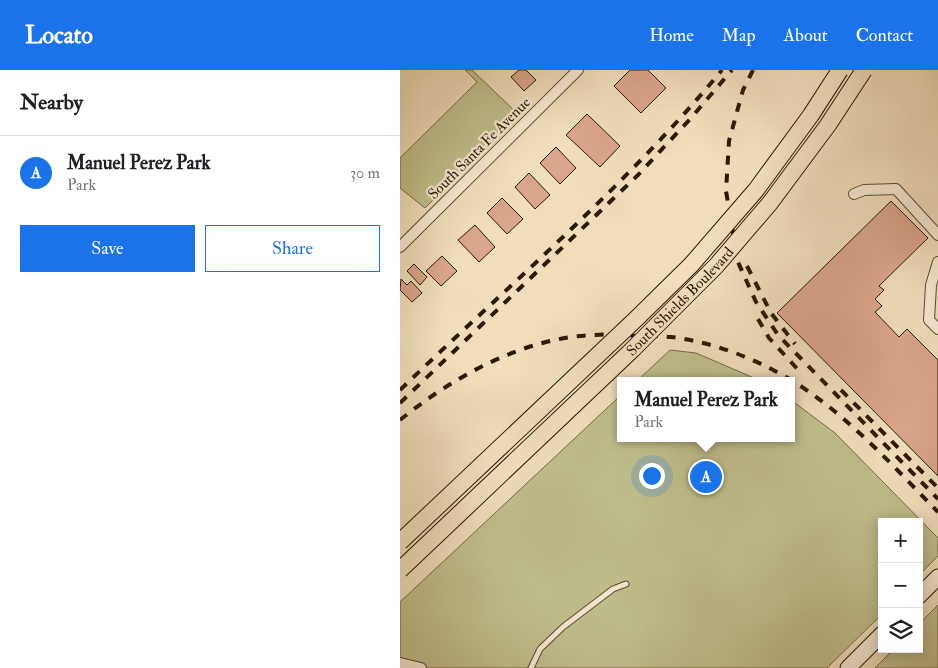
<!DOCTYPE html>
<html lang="en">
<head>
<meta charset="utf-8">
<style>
	:root { --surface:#fff; --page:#f6f6f6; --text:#202124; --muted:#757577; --line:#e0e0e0; --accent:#1a73e8 }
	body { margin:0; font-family:"IM FELL Double Pica",serif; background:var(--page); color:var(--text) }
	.controls { position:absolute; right:15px; bottom:15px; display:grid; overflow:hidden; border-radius:0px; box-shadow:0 2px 12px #0003 }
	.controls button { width:45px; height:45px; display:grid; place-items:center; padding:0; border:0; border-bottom:1px solid var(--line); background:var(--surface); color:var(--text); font:25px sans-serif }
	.you { position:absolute; left:251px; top:405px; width:18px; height:18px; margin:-12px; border:4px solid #fff; border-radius:50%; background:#1a73e8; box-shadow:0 0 0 8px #1a73e833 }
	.badge { display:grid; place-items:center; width:32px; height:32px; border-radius:50%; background:var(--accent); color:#fff; font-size:16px; font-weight:700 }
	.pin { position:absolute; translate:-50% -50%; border:2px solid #fff; box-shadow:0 1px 5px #0006 }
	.popup { position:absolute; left:217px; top:307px; width:178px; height:65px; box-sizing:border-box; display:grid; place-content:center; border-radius:0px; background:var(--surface); filter:drop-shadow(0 1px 4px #0005); font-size:16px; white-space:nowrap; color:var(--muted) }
	.popup b { font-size:19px; color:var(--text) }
	.popup::after { content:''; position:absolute; left:50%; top:100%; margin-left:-10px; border:10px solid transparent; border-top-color:var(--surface) }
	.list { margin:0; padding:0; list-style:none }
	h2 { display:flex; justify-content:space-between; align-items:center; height:65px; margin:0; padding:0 20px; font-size:21px }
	h2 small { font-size:16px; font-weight:400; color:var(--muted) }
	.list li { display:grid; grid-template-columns:32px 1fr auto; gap:15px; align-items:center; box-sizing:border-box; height:75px; padding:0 20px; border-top:1px solid var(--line) }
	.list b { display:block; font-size:19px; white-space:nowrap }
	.list p { margin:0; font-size:16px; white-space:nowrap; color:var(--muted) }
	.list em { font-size:16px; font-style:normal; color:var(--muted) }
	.actions { display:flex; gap:10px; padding:15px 20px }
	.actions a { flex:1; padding:11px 0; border:1px solid var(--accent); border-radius:0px; text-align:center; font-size:18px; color:var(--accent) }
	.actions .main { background:var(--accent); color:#fff }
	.icon { flex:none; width:28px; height:28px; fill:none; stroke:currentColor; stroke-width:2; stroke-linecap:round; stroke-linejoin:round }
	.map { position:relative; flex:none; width:538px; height:598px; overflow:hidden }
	header { display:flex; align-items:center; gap:30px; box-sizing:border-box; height:70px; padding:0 25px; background:var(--accent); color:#fff }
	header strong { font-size:24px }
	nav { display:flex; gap:28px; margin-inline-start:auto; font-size:18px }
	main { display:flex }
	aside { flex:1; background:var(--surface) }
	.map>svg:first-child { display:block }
	.green { fill:#c0c08d; stroke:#766c48 }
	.building { fill:#daa68a; stroke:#2b1802 }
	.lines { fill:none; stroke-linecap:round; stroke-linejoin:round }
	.lane-casing { stroke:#5c4a30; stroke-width:7 }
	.street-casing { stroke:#5c4a30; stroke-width:12 }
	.secondary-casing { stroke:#2b1802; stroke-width:17 }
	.lane { stroke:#f6ead3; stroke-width:5 }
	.street { stroke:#f6ead3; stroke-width:10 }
	.secondary { stroke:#f6ead3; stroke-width:15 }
	.rail { stroke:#2b1802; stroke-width:4; stroke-dasharray:9 9; stroke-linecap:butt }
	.primary-bridge-casing { stroke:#2b1802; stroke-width:18; stroke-linecap:butt }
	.primary-bridge { stroke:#f1dfbc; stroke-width:16 }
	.labels { text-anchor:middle; stroke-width:4.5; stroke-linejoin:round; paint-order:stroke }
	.street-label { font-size:15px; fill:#2b1802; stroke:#f6ead3 }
</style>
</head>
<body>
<header>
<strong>Locato</strong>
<nav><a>Home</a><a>Map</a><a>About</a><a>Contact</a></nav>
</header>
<main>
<aside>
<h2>Nearby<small></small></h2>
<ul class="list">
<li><span class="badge">A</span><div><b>Manuel Perez Park</b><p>Park</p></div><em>30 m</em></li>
</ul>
<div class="actions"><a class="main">Save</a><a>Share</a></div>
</aside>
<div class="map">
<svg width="538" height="598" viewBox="0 0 538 598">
	<rect width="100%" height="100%" fill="#f1dfbc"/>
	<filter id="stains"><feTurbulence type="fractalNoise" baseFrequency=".004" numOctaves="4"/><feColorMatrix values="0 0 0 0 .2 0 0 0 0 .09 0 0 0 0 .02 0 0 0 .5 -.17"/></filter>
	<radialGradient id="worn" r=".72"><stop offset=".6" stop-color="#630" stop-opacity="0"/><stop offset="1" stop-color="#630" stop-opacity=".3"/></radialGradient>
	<g class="green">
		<path d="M 65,0 L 72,0 L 119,45 L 25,138 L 0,118 L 0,88 L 77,12 Z"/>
		<path d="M 270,280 L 296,283 L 361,311 L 237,311 Z"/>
		<path d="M 221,325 L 221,368 L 391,368 L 391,330 L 435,363 L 538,468 L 538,486 L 519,505 L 519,452 L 482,452 L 482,544 L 427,598 L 0,598 L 0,532 Z"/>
		<path d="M 538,535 L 538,598 L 475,598 L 494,579 L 519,579 L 519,554 Z"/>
	</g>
	<g class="building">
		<path d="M 119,0 L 126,0 L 136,10 L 124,21 L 111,7 Z"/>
		<path d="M 230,0 L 248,0 L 266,18 L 241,43 L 214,16 Z"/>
		<path d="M 187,44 L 220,76 L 200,97 L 166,65 Z"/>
		<path d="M 156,77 L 176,98 L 160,114 L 140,93 Z"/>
		<path d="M 129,103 L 150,125 L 135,139 L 115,117 Z"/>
		<path d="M 102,128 L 123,149 L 107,164 L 87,143 Z"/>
		<path d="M 491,131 L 528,168 L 479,216 L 484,220 L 475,229 L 482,236 L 475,242 L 499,267 L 507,259 L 538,290 L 538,406 L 377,243 Z"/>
		<path d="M 75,155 L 95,177 L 79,192 L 58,170 Z"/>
		<path d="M 42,186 L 57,201 L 41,216 L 26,201 Z"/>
		<path d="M 14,194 L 27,207 L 20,215 L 7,201 Z"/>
		<path d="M 1,209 L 7,215 L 11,211 L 22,223 L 12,232 L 0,220 Z"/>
	</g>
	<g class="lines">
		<defs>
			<path id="lane" d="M 131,598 L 140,579 L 163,557 L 213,519 L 226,514"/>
			<g id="street">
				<path d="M 454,124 L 464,120 L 496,119 L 538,165"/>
				<path d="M 0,177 L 178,0"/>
				<path d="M 538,192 L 531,215 L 529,250 L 538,259"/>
				<path d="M 0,593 L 21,598"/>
			</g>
			<g id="secondary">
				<path d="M 519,526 L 538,507"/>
				<path d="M 448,598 L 482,564"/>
			</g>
		</defs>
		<use href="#lane" class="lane-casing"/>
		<use href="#street" class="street-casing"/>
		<use href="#secondary" class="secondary-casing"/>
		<use href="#lane" class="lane"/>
		<use href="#street" class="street"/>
		<use href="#secondary" class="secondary"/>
		<g class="rail">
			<path d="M 353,0 L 343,20 L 329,71 L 326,121 L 338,192 L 356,232 L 378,265 L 538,429"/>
			<path d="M 347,196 L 371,243 L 395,274"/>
			<path d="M 358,249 L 369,268 L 402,304"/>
			<path d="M 0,320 C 109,215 225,117 322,0"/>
			<path d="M 441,320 L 538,418"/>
			<path d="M 0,333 L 238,105 L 291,48 L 332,0"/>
			<path d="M 0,350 C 53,307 124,267 195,265 C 209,264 223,265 237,266 C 248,266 260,266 271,267 C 306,271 343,284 375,301 C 438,334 489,392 538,442"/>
		</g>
		<defs>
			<g id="primary-bridge">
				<path d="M 0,472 L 236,249 L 291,195 L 356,120 L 411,45 L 440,0"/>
				<path id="s1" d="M 0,500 L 232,280 L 316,196 L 370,133 L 428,55 L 464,0"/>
			</g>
		</defs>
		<use href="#primary-bridge" class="primary-bridge-casing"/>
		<use href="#primary-bridge" class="primary-bridge"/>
	</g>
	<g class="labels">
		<g class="street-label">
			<text transform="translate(79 78) rotate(-45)" y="5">South Santa Fe Avenue</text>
			<text dy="5" stroke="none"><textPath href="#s1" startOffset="388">South Shields Boulevard</textPath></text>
		</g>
	</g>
	<rect width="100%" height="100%" filter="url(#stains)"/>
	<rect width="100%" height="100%" fill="url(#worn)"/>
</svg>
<div class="controls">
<button>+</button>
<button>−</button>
<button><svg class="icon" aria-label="layers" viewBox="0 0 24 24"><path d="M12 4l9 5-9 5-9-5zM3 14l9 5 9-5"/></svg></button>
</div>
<div class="you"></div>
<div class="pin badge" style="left:306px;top:407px">A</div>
<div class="popup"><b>Manuel Perez Park</b>Park</div>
</div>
</main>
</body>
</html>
